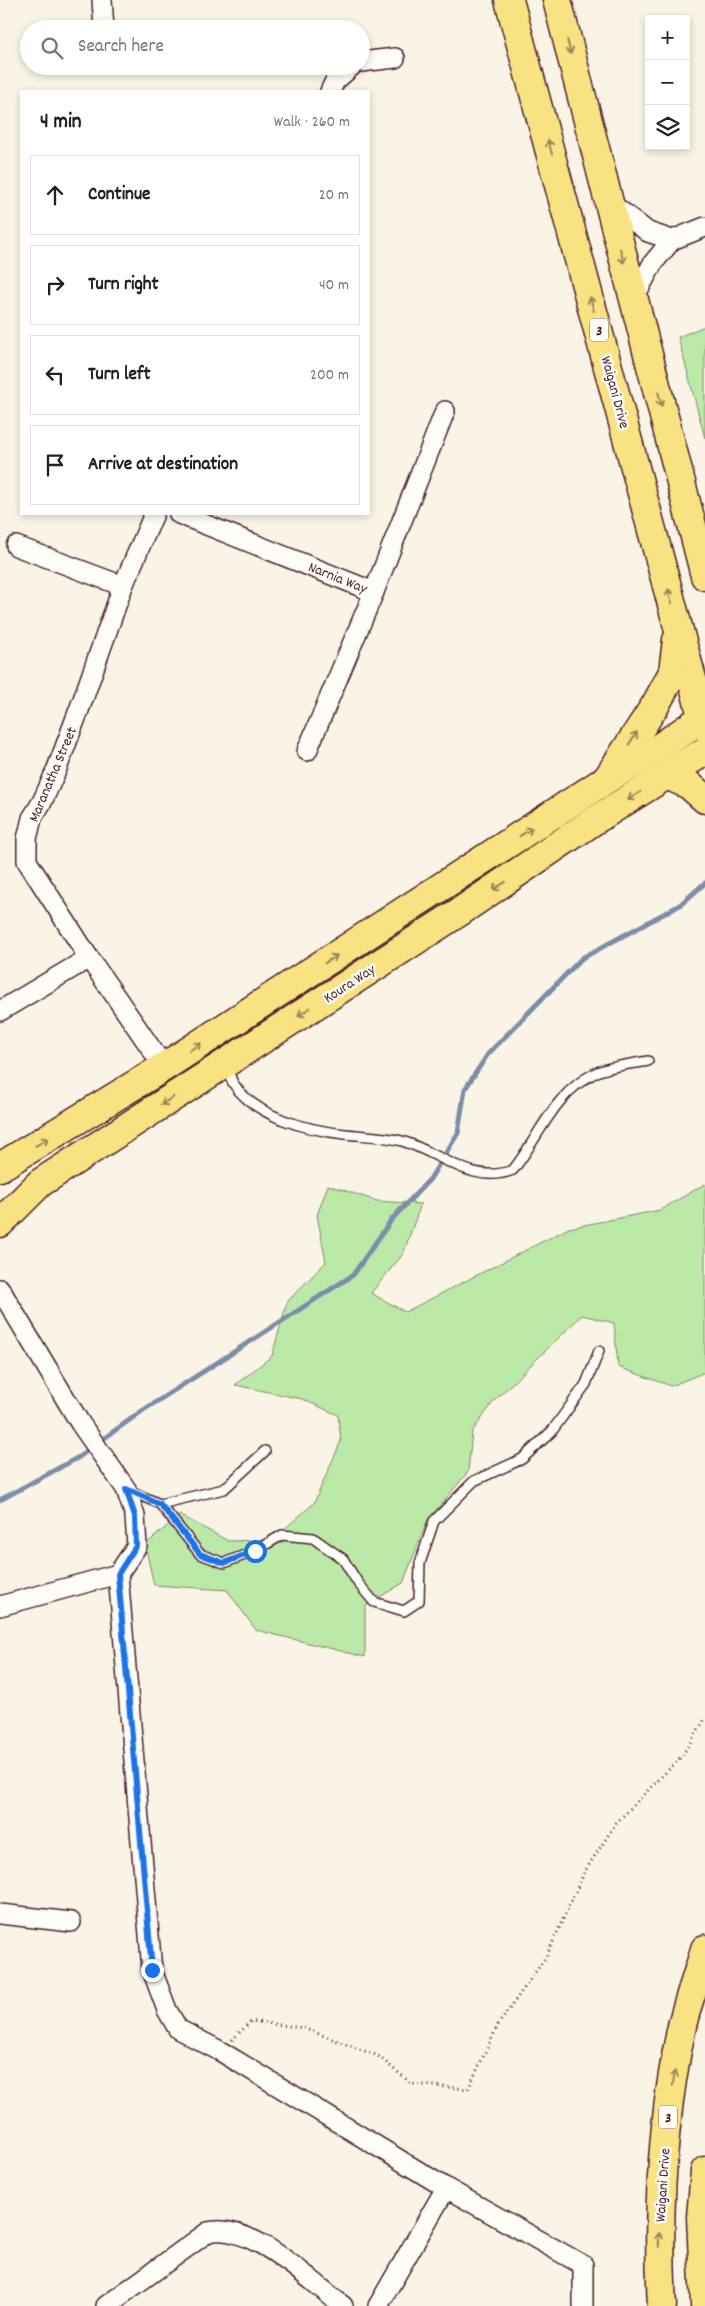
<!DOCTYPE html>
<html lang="en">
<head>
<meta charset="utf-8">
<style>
	:root { --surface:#fff; --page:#f2f2f2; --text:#202124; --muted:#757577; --line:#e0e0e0 }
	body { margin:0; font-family:Dekko,sans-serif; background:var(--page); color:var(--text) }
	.controls { position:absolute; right:15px; top:15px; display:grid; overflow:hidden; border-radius:0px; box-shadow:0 2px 8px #0003 }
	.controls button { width:45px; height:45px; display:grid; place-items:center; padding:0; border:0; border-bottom:1px solid var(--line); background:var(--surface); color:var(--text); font:25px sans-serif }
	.stop { position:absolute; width:15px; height:15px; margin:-11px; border:4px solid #1a73e8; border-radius:50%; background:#fff }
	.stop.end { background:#1a73e8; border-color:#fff; box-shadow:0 1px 5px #0008 }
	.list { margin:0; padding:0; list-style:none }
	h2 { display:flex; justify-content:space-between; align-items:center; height:65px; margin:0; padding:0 20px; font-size:21px }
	h2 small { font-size:16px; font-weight:400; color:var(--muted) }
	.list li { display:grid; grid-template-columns:32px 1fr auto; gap:15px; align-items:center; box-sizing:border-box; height:80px; margin:0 10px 10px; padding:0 10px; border:1px solid var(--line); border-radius:0px }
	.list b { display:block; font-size:19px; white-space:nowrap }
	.list em { font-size:16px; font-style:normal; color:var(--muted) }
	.icon { flex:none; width:28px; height:28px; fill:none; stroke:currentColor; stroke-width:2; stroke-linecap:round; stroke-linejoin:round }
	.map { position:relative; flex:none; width:705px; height:2306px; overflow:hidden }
	.search { position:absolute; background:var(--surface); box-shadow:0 2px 8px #0003; left:20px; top:20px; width:350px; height:55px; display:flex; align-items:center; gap:12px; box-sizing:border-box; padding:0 18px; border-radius:28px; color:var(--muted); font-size:19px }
	.panel { position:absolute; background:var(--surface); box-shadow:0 2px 8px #0003; left:20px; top:90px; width:350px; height:425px; border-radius:0px }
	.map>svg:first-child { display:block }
	.green { fill:#bbe9a8; stroke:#82846a }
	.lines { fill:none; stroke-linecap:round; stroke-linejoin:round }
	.stream { stroke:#7b8da8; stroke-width:5 }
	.service-casing { stroke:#4a1f2b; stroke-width:12 }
	.minor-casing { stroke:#4a1f2b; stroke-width:22 }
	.trunk-casing { stroke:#4a1f2b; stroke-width:31 }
	.path { stroke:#4a1f2b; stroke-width:3; stroke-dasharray:1 4; stroke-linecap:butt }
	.service { stroke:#fdfcf7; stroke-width:9 }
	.minor { stroke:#fdfcf7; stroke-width:19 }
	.trunk { stroke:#f8e281; stroke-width:28 }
	.oneway { stroke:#a18056 }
	.route { stroke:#1a73e8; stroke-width:6 }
	.labels { text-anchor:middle; stroke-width:5; stroke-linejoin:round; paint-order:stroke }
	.shield { fill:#fdfcf7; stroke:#806168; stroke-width:1 }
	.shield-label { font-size:14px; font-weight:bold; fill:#4a1f2b }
	.street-label { font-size:15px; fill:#4a1f2b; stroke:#fdfcf7 }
</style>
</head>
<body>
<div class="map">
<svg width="705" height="2306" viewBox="0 0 705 2306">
	<rect width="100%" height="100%" fill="#faf4e6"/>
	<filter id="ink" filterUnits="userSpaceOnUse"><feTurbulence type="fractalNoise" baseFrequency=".02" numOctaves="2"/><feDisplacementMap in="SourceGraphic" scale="10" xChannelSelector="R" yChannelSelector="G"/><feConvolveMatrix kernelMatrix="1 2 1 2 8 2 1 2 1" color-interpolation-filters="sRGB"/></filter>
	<g filter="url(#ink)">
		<g class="green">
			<path d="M 705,326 L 705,438 L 678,337 Z"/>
			<path d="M 705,1184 L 705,1372 L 671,1386 L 618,1367 L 614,1323 L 582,1315 L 494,1401 L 472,1432 L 468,1472 L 427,1521 L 403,1583 L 365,1606 L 365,1657 L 256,1630 L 227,1590 L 154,1585 L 145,1545 L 180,1515 L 228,1541 L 272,1540 L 314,1503 L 341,1441 L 338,1415 L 302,1399 L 235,1385 L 272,1356 L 287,1302 L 326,1262 L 317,1215 L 328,1185 L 377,1201 L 421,1204 L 403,1254 L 371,1293 L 405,1312 L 569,1228 L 660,1210 Z"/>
		</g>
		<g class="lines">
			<g class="stream">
				<path d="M 99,1442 L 142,1411 L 353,1275 L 392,1219 L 430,1179 L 458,1133 L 465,1089 L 488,1054 L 582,958 L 680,905 L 705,883"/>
				<path d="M 0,1500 L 79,1457 L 92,1447"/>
			</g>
			<defs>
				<g id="service">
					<path d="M 227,1065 C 229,1070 230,1078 233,1083 C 255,1117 307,1130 345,1134 C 364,1136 383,1136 402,1141 C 439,1152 473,1186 513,1170 C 540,1136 553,1094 595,1073 C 608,1066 633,1064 648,1061"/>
					<path d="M 128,1490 L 160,1504 L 224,1489 L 265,1451"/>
					<path d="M 160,1504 L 200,1554 L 224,1563 L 255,1551 L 282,1535 L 313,1538 L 343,1559 L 358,1583 L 374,1602 L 404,1611 L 419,1601 L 420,1563 L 434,1521 L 474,1481 L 522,1459 L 552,1431 L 586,1384 L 599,1351"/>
				</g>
				<g id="minor">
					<path d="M 102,0 L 104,29"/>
					<path d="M 361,62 L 395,58"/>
					<path d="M 330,91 L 335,81 L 352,66"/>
					<path d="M 609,202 L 648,232 L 672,240"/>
					<path d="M 634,298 L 653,263 L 672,240 L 705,227"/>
					<path d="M 154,514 L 123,586 L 82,702 L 56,771 L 42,802 L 32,818 L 27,839 L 27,861 L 89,958 L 164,1067"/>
					<path d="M 179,514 L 374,592 L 445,411"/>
					<path d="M 16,546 L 123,586"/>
					<path d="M 307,751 L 374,592"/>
					<path d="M 0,1011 L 89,958"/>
					<path d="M 0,1289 L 80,1423 L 126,1489 L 135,1516 L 137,1546 L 118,1574 L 152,1970 L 167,2010 L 178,2029 L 220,2051 L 446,2188 L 583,2265 L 583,2306"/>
					<path d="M 0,1606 L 118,1574"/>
					<path d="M 0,1914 L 71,1922"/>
					<path d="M 106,2306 L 208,2232 C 250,2221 311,2281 343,2306"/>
					<path d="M 378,2306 L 446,2188"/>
				</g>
				<g id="trunk">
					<path d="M 509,0 L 705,727"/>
					<path d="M 557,0 L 705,576"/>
					<path d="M 667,775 L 689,785 L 705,799"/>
					<path d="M 609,776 L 656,704 L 673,672 L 677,640"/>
					<path d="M 0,1167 L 164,1067 L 607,779 L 656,750 L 705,716"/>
					<path d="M 0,1223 L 40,1183 L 461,911 L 592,822 L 705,751"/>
					<path d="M 662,2306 C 657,2213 662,2118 682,2026 C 688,2000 698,1975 705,1949"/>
					<path d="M 705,2306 L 701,2217 L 705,2171"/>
				</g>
			</defs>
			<use href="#service" class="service-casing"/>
			<use href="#minor" class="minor-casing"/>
			<use href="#trunk" class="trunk-casing"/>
			<path class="path" d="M 232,2040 L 251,2021 L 303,2028 L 378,2056 L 412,2084 L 468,2089 L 498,2025 L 546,1957 L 585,1871 L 616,1823 L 681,1757 L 705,1719"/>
			<use href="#service" class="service"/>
			<use href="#minor" class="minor"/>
			<use href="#trunk" class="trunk"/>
		</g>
		<defs><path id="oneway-shaft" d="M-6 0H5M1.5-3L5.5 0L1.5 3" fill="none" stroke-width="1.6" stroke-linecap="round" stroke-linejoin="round" transform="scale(1.25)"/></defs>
		<g class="oneway">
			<use href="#oneway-shaft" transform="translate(569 47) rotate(76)"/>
			<use href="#oneway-shaft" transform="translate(550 147) rotate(-105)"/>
			<use href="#oneway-shaft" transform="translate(622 256) rotate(76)"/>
			<use href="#oneway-shaft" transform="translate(592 304) rotate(-105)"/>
			<use href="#oneway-shaft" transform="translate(660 399) rotate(76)"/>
			<use href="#oneway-shaft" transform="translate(670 596) rotate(-105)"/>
			<use href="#oneway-shaft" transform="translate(633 738) rotate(-57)"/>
			<use href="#oneway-shaft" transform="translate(634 796) rotate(148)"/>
			<use href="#oneway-shaft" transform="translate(526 832) rotate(-33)"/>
			<use href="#oneway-shaft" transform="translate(499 886) rotate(146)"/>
			<use href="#oneway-shaft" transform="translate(331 959) rotate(-33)"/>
			<use href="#oneway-shaft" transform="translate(304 1012) rotate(147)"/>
			<use href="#oneway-shaft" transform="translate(195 1047) rotate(-33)"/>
			<use href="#oneway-shaft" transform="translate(167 1101) rotate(147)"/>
			<use href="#oneway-shaft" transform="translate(42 1142) rotate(-31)"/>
			<use href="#oneway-shaft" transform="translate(674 2078) rotate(-81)"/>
			<use href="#oneway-shaft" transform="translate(659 2240) rotate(-89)"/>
		</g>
	</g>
	<g class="lines" filter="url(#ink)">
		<path class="route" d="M 152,1970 L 118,1574 L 136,1546 L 135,1516 L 126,1489 L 160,1504 L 200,1554 L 224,1563 L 255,1551"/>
	</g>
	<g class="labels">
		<g class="shield">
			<rect x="590" y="318.5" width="18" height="23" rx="4"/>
			<rect x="659" y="2105.5" width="18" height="23" rx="4"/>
		</g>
		<g class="shield-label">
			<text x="599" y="335">3</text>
			<text x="668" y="2122">3</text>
		</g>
		<g class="street-label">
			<text transform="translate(616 392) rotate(75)" y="5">Waigani Drive</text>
			<text transform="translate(338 577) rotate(22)" y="5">Narnia Way</text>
			<text transform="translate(52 774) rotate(-67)" y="5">Maranatha Street</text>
			<text transform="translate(349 983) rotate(-33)" y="5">Koura Way</text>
			<text transform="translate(662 2185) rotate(-86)" y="5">Waigani Drive</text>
		</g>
	</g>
</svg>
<div class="controls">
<button>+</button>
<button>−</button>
<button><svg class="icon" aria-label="layers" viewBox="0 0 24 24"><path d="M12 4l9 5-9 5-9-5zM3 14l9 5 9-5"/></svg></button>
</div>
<div class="stop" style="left:255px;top:1551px"></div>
<div class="stop end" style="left:152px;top:1970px"></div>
<div class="search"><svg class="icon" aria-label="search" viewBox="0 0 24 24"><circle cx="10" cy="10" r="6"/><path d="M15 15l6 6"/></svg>Search here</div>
<section class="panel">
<h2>4 min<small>Walk · 260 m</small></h2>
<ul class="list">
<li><svg class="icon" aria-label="ahead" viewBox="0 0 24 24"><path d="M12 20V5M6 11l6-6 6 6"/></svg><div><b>Continue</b></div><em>20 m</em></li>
<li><svg class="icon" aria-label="right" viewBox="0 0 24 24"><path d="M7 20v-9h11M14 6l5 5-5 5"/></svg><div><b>Turn right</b></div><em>40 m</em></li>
<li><svg class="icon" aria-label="left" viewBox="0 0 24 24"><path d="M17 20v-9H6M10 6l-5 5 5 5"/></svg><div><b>Turn left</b></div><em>200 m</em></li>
<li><svg class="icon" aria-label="arrive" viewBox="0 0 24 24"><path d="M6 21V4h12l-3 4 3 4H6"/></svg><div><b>Arrive at destination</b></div></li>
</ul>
</section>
</div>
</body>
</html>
